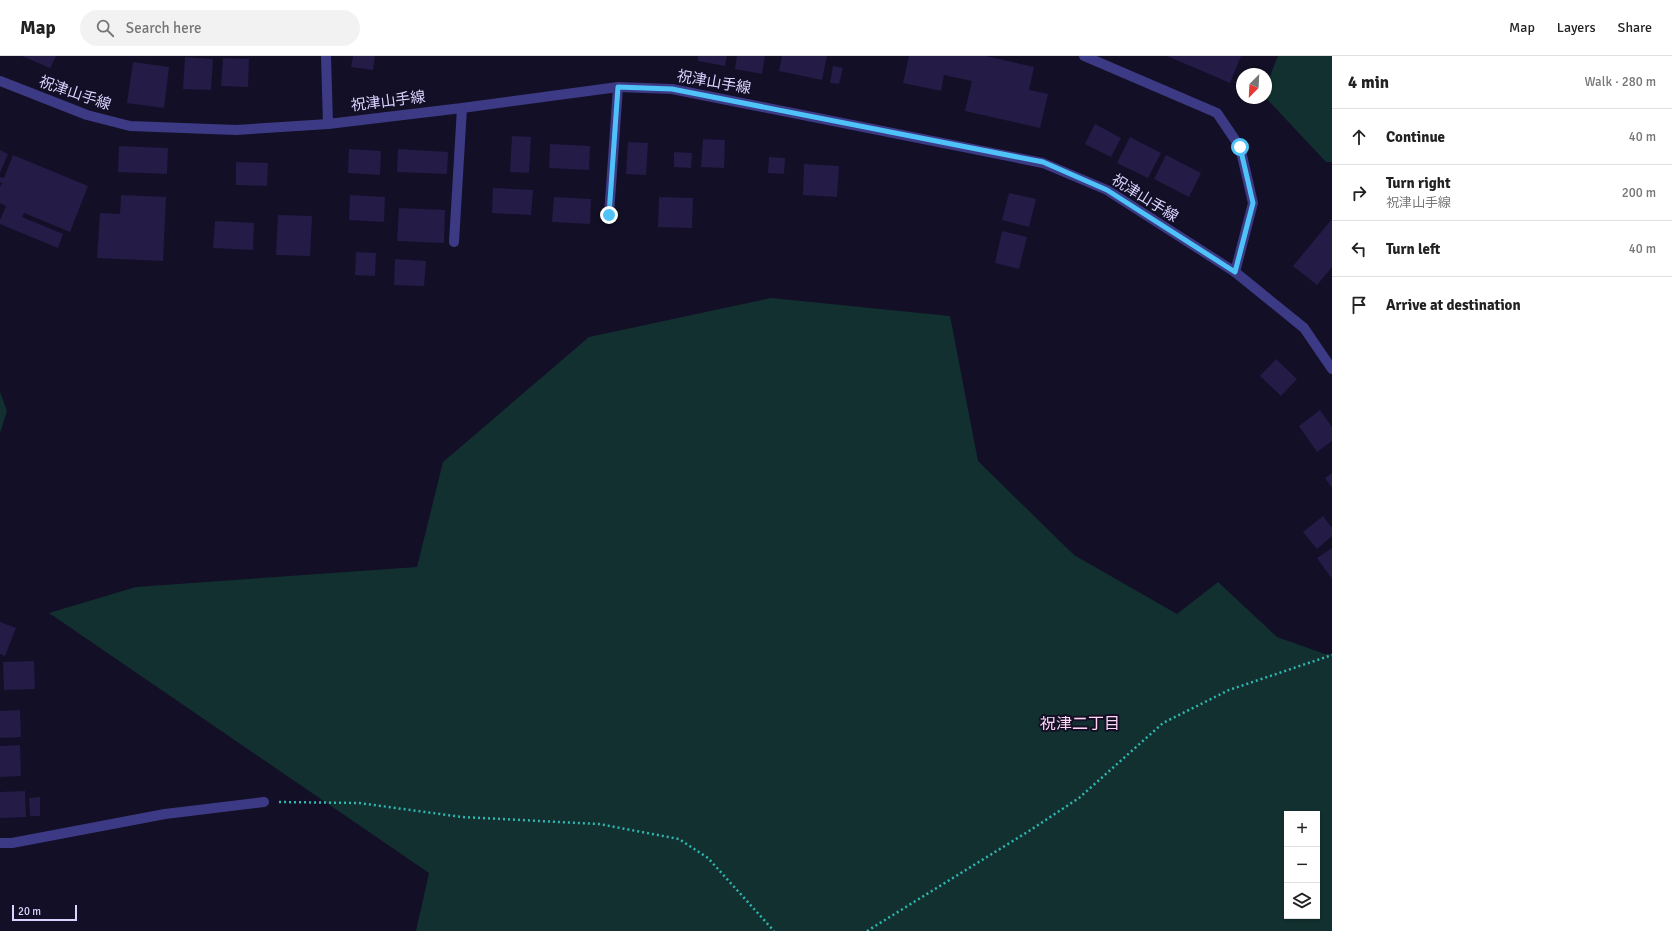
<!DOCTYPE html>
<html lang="en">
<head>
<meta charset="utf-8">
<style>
	:root { --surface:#fff; --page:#f2f2f2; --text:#222; --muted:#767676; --line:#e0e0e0 }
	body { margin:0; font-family:Signika,"Noto Sans JP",sans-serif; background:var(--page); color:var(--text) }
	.controls { position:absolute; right:12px; bottom:12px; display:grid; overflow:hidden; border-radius:0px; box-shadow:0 1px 3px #0004 }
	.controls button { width:36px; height:36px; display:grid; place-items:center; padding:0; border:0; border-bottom:1px solid var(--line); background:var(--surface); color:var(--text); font:20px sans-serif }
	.compass { position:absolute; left:1236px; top:12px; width:36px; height:36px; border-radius:50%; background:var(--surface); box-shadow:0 1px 3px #0004; rotate:204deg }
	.scale { position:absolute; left:12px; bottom:10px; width:65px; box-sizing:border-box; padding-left:4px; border:2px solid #d9d4ff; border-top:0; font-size:11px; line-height:14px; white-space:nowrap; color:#d9d4ff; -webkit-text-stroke:3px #130f26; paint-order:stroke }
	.stop { position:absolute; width:12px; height:12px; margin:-9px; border:3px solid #4fc3f7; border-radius:50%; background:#fff }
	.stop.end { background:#4fc3f7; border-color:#fff; box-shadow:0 1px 4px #0008 }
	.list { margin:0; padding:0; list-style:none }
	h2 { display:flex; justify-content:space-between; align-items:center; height:52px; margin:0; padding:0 16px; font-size:17px }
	h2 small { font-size:13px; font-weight:400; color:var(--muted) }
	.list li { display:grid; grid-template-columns:26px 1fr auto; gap:12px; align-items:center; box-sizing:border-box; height:56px; padding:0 16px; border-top:1px solid var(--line) }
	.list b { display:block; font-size:15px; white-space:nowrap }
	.list p { margin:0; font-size:13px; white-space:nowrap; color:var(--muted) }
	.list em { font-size:13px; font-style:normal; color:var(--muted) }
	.icon { flex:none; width:22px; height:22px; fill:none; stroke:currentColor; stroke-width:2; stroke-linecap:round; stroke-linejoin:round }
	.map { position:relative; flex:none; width:1332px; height:875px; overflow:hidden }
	header { display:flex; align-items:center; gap:24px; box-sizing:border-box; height:56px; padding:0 20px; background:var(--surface); border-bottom:1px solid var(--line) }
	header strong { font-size:19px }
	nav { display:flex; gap:22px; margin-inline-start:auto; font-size:14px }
	.search { width:280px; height:36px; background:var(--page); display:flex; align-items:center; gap:10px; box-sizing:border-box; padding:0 14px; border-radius:22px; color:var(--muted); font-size:15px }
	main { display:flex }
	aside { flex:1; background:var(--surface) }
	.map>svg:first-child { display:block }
	.green { fill:#12302f; fill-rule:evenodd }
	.building { fill:#241b47 }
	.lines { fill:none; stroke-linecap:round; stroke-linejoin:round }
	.path { stroke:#2fb8b0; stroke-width:2.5; stroke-dasharray:2 3; stroke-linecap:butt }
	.minor { stroke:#3d3a85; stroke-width:10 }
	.route { stroke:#4fc3f7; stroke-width:5 }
	.labels { text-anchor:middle; stroke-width:4; stroke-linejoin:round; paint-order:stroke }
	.street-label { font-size:15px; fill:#d9d4ff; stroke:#130f26 }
	.neighbourhood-label { font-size:16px; fill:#ffd6f0; stroke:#130f26 }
</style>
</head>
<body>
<header>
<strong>Map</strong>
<div class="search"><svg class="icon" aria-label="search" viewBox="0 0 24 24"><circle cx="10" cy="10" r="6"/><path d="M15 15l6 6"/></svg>Search here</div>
<nav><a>Map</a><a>Layers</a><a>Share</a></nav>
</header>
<main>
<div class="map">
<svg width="1332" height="875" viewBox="0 0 1332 875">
	<rect width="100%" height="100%" fill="#130f26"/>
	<g class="green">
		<path d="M 1278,0 L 1332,0 L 1332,106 L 1326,106 L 1266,42 L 1266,30 Z"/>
		<path d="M 771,242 L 950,260 L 978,405 L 1074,499 L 1177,558 L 1218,526 L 1277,581 L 1325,598 L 1332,598 L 1332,875 L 416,875 L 429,817 L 49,557 L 136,531 L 417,511 L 443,406 L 589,281 ZM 1287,758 L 1317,758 L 1317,860 L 1287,860 Z"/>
		<path d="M 0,336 L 7,355 L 0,377 Z"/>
	</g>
	<g class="building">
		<path d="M 22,0 L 56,0 L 50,12 Z"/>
		<path d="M 353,0 L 375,0 L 373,14 L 351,11 Z"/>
		<path d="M 698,0 L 727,0 L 725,10 L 698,5 Z"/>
		<path d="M 737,0 L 765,0 L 762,18 L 735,13 Z"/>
		<path d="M 782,0 L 827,0 L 822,24 L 779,15 Z"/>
		<path d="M 909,0 L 986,0 L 1034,11 L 1029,34 L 1048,38 L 1040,72 L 965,55 L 972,25 L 944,19 L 941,35 L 903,27 Z"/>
		<path d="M 1167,0 L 1241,0 L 1230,27 Z"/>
		<path d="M 185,1 L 213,3 L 211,34 L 183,33 Z"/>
		<path d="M 223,2 L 249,3 L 248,31 L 221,30 Z"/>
		<path d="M 133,6 L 169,11 L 164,52 L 127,47 Z"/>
		<path d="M 833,10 L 843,12 L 839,28 L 830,27 Z"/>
		<path d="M 1095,68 L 1121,82 L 1111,101 L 1085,88 Z"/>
		<path d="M 512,80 L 531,81 L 529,117 L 510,116 Z"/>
		<path d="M 1130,81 L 1161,97 L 1148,122 L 1117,107 Z"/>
		<path d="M 703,83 L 725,84 L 724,112 L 701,111 Z"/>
		<path d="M 628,86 L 648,87 L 646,119 L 626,118 Z"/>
		<path d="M 550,88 L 590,90 L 589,114 L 549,112 Z"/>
		<path d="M 119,90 L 168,92 L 167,118 L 118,116 Z"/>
		<path d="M 349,93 L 381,95 L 380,119 L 348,117 Z"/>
		<path d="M 398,93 L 448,96 L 447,118 L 397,116 Z"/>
		<path d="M 0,94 L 8,98 L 0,117 Z"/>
		<path d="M 674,96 L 692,97 L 691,112 L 674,111 Z"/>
		<path d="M 13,99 L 88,130 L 70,176 L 24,157 L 22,161 L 63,178 L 58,192 L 0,168 L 0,164 L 6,150 L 0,147 L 0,131 L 2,127 L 0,126 L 0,121 L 4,122 Z"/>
		<path d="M 1166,99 L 1201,117 L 1189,141 L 1154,123 Z"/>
		<path d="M 769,101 L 785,102 L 784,118 L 768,117 Z"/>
		<path d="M 236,106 L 268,107 L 267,130 L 236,129 Z"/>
		<path d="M 804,108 L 839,110 L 837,141 L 803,139 Z"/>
		<path d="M 493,132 L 533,134 L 531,159 L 492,157 Z"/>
		<path d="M 1009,137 L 1036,143 L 1029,171 L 1002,164 Z"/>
		<path d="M 121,139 L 166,141 L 163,205 L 97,202 L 100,157 L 120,158 Z"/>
		<path d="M 350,139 L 385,141 L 384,166 L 349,164 Z"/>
		<path d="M 554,141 L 591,143 L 590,168 L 552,166 Z"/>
		<path d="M 659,141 L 693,142 L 692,172 L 658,171 Z"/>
		<path d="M 399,152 L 445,154 L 444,187 L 397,185 Z"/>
		<path d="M 278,159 L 312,160 L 310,200 L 276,199 Z"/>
		<path d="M 1332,163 L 1332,211 L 1317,229 L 1293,210 Z"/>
		<path d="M 215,165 L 254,167 L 253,194 L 213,192 Z"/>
		<path d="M 1002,175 L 1027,181 L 1019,213 L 995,207 Z"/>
		<path d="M 356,196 L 376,197 L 375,220 L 355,219 Z"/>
		<path d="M 395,203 L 426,205 L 424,230 L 394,229 Z"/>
		<path d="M 1276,303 L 1297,323 L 1281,340 L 1260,320 Z"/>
		<path d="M 1320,354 L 1332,371 L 1332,385 L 1317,396 L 1299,370 Z"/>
		<path d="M 1332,417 L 1332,432 L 1325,422 Z"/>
		<path d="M 1323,460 L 1332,472 L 1332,480 L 1317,493 L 1303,476 Z"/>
		<path d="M 1332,492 L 1332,523 L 1317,502 Z"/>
		<path d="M 0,566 L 16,572 L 5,600 L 0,598 Z"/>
		<path d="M 34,605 L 35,633 L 4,634 L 3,606 Z"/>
		<path d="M 20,654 L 21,681 L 0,682 L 0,655 Z"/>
		<path d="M 20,689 L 21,720 L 0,721 L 0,690 Z"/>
		<path d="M 25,735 L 26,761 L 0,762 L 0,736 Z"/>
		<path d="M 40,741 L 40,760 L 30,760 L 29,742 Z"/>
	</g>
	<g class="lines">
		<g class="path">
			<path d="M 279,746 L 359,747 L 462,761 L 599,768 L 679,783 L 708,802 L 774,875"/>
			<path d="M 867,875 L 1029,775 L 1079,742 L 1163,667 L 1229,634 L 1332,599"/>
		</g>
		<g class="minor">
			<path d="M 326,0 L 328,68"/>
			<path d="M 1084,0 L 1217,57 L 1240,91 L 1253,147 L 1235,216"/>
			<path d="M 0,25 L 87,59 L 130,70 L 236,74 L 328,68 L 462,52 L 618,31 L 672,33 L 1043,107 L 1107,134 L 1235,216 L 1304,272 L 1332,313"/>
			<path d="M 609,159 L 618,31"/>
			<path d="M 454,186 L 462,52"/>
			<path d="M 0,787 L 12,787 L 165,758 L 264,746"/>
		</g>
	</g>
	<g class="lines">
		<path class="route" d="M 609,159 L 618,31 L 672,33 L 1043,106 L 1107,134 L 1235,216 L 1253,147 L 1240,91"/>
	</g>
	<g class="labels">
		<g class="street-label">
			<text transform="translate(714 26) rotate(10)" y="5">祝津山手線</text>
			<text transform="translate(75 37) rotate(19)" y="5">祝津山手線</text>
			<text transform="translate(388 45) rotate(-7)" y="5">祝津山手線</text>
			<text transform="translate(1145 142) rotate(32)" y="5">祝津山手線</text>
		</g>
		<g class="neighbourhood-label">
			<text x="1080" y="673">祝津二丁目</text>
		</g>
	</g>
</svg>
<div class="controls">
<button>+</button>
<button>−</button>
<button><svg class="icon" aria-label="layers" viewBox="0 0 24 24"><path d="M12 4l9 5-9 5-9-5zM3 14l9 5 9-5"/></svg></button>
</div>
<svg class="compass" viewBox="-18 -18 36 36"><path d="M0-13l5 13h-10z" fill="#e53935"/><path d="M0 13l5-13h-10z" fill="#767676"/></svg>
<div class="scale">20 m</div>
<div class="stop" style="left:1240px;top:91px"></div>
<div class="stop end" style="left:609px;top:159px"></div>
</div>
<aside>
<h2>4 min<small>Walk · 280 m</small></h2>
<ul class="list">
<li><svg class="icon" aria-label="ahead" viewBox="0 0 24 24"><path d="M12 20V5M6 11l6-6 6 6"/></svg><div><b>Continue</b></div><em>40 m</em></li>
<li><svg class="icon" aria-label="right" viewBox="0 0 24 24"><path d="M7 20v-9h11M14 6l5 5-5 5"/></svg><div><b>Turn right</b><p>祝津山手線</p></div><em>200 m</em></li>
<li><svg class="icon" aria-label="left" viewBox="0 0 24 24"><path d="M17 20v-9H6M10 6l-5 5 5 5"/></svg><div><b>Turn left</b></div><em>40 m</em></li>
<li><svg class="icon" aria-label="arrive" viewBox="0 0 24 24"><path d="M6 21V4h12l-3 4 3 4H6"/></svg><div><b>Arrive at destination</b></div></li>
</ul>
</aside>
</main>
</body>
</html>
